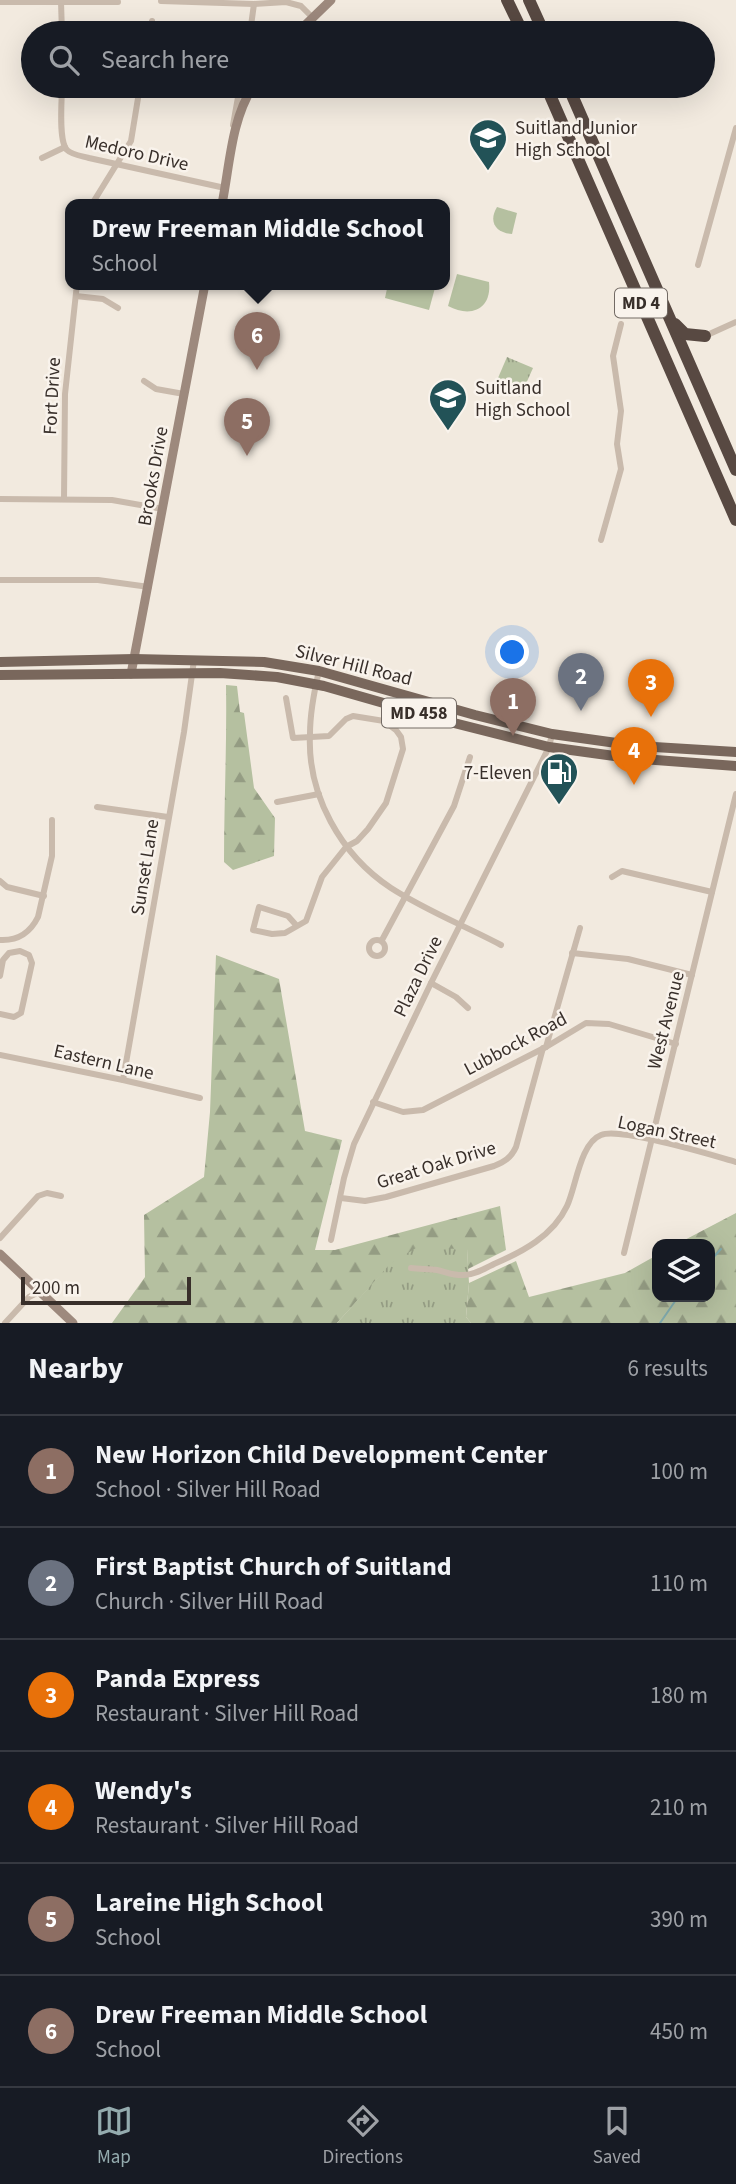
<!DOCTYPE html>
<html lang="en">
<head>
<meta charset="utf-8">
<style>
	:root { --surface:#171b24; --page:#20242c; --text:#f1f3f6; --muted:#9ea1a6; --line:#363941; --accent:#94abae }
	body { margin:0; font-family:"Source Sans 3",sans-serif; background:var(--page); color:var(--text) }
	.controls { position:absolute; right:21px; bottom:21px; display:grid; overflow:hidden; border-radius:14px; box-shadow:0 7px 28px #0002 }
	.controls button { width:63px; height:63px; display:grid; place-items:center; padding:0; border:0; border-bottom:2px solid var(--line); background:var(--surface); color:var(--text); font:35px sans-serif }
	.scale { position:absolute; left:21px; bottom:18px; width:170px; box-sizing:border-box; padding-left:7px; border:4px solid #382f2a; border-top:0; font-size:19px; line-height:24px; white-space:nowrap; color:#382f2a; -webkit-text-stroke:5px #f9f3ec; paint-order:stroke }
	.you { position:absolute; left:513px; top:653px; width:24px; height:24px; margin:-18px; border:5px solid #fff; border-radius:50%; background:#1a73e8; box-shadow:0 0 0 10px #1a73e833 }
	.badge { display:grid; place-items:center; width:46px; height:46px; border-radius:50%; background:var(--accent); color:#fff; font-size:23px; font-weight:700 }
	.pin { position:absolute; translate:-50% -58px; filter:drop-shadow(0 2px 4px #0008) }
	.pin::after { content:''; position:absolute; top:37px; width:24px; height:21px; background:inherit; clip-path:polygon(0 0,100% 0,50% 100%) }
	.popup { position:absolute; left:65px; top:199px; width:385px; height:91px; box-sizing:border-box; display:grid; place-content:center; border-radius:14px; background:var(--surface); filter:drop-shadow(0 2px 5px #0005); font-size:23px; white-space:nowrap; color:var(--muted) }
	.popup b { font-size:26px; color:var(--text) }
	.popup::after { content:''; position:absolute; left:50%; top:100%; margin-left:-14px; border:14px solid transparent; border-top-color:var(--surface) }
	.list { margin:0; padding:0; list-style:none }
	h2 { display:flex; justify-content:space-between; align-items:center; height:91px; margin:0; padding:0 28px; font-size:30px }
	h2 small { font-size:23px; font-weight:400; color:var(--muted) }
	.list li { display:grid; grid-template-columns:46px 1fr auto; gap:21px; align-items:center; box-sizing:border-box; height:112px; padding:0 28px; border-top:2px solid var(--line) }
	.list b { display:block; font-size:26px; white-space:nowrap }
	.list p { margin:0; font-size:23px; white-space:nowrap; color:var(--muted) }
	.list em { font-size:23px; font-style:normal; color:var(--muted) }
	.icon { flex:none; width:38px; height:38px; fill:none; stroke:currentColor; stroke-width:2; stroke-linecap:round; stroke-linejoin:round }
	.map { position:relative; flex:none; width:736px; height:1323px; overflow:hidden }
	.search { position:absolute; background:var(--surface); box-shadow:0 7px 28px #0002; left:21px; right:21px; top:21px; height:77px; display:flex; align-items:center; gap:18px; box-sizing:border-box; padding:0 24px; border-radius:38px; color:var(--muted); font-size:26px }
	.sheet { height:763px; background:var(--surface) }
	nav { display:flex; justify-content:space-around; align-items:center; box-sizing:border-box; height:98px; border-top:2px solid var(--line); background:var(--surface); font-size:19px; color:var(--muted) }
	nav a { display:grid; justify-items:center; gap:4px }
	nav .on { color:var(--accent) }
	.map>svg:first-child { display:block }
	.forest { fill:url(#forest-firs) }
	.park { fill:url(#park-tufts) }
	.pitch { fill:#b5c0a0 }
	.lines { fill:none; stroke-linecap:round; stroke-linejoin:round }
	.stream { stroke:#80aaad; stroke-width:2 }
	.street { stroke:#c9baac; stroke-width:6 }
	.secondary { stroke:#9d897d; stroke-width:9 }
	.primary { stroke:#79675c; stroke-width:10 }
	.highway { stroke:#584942; stroke-width:12 }
	.labels { text-anchor:middle; stroke-width:5; stroke-linejoin:round; paint-order:stroke }
	.shield { fill:#f9f3ec; stroke:#726a64; stroke-width:2 }
	.shield-label { font-size:18px; font-weight:bold; fill:#382f2a }
	.poi-label { font-size:19px; fill:#382f2a; stroke:#f9f3ec; text-anchor:start }
	.street-label { font-size:19px; fill:#382f2a; stroke:#f9f3ec }
</style>
</head>
<body>
<div class="map">
<svg width="736" height="1323" viewBox="0 0 736 1323">
	<defs>
		<pattern id="forest-firs" width="22" height="20" patternUnits="userSpaceOnUse" patternTransform="scale(1.75)"><rect width="22" height="20" fill="#b5c0a0"/><path d="M5 1l3.5 6h-7zM16 11l3.5 6h-7z" fill="#949c83"/></pattern>
		<pattern id="park-tufts" width="24" height="20" patternUnits="userSpaceOnUse" patternTransform="scale(1.75)"><rect width="24" height="20" fill="#b5c0a0"/><path d="M3 7l-1-3M5 7V3M7 7l1-3M15 17l-1-3M17 17v-4M19 17l1-3" fill="none" stroke="#949c83"/></pattern>
	</defs>
	<rect width="100%" height="100%" fill="#f2eadf"/>
	<g class="forest">
		<path d="M 226,685 L 237,686 L 240,712 L 244,713 L 254,788 L 275,818 L 274,856 L 233,870 L 224,862 C 224,803 227,744 226,685 Z"/>
		<path d="M 216,955 L 279,979 L 305,1131 L 342,1140 L 315,1250 L 335,1250 L 500,1206 L 506,1250 L 468,1269 L 467,1249 L 390,1265 L 337,1323 L 112,1323 L 145,1277 L 144,1215 L 204,1177 L 210,1112 Z"/>
		<path d="M 736,1213 L 736,1323 L 471,1323 L 466,1317 L 469,1283 L 516,1261 L 529,1297 L 625,1273 L 657,1255 L 657,1297 L 710,1297 L 710,1244 L 677,1244 Z"/>
	</g>
	<g class="park">
		<path d="M 507,357 L 533,368 L 520,397 L 495,385 Z"/>
		<path d="M 416,1248 L 467,1249 L 469,1283 L 466,1317 L 471,1323 L 337,1323 L 390,1264 Z"/>
	</g>
	<g class="pitch">
		<path d="M 497,207 L 517,213 L 512,234 C 496,233 488,222 497,207 Z"/>
		<path d="M 457,274 L 489,282 C 492,310 470,318 448,306 Z"/>
		<path d="M 388,284 L 436,284 L 429,310 L 385,298 Z"/>
		<path d="M 508,363 L 516,367 L 508,385 L 500,381 Z"/>
		<path d="M 519,368 L 528,372 L 519,390 L 511,386 Z"/>
	</g>
	<g class="lines">
		<g class="stream">
			<path d="M 710,1261 L 721,1249"/>
			<path d="M 660,1323 L 678,1297"/>
		</g>
		<g class="street">
			<path d="M 161,1 L 254,4 L 286,2 L 301,6 L 312,17"/>
			<path d="M 0,2 L 118,2"/>
			<path d="M 61,2 L 62,33"/>
			<path d="M 149,33 L 152,21"/>
			<path d="M 250,33 L 254,4"/>
			<path d="M 62,86 C 62,99 58,141 67,150 C 72,155 82,156 89,158 L 225,188"/>
			<path d="M 233,125 L 240,86"/>
			<path d="M 42,158 L 65,147"/>
			<path d="M 92,204 L 131,141 L 140,86"/>
			<path d="M 698,265 L 736,128"/>
			<path d="M 76,296 L 103,299 L 118,308"/>
			<path d="M 705,336 L 736,322"/>
			<path d="M 144,381 L 156,389 L 184,394"/>
			<path d="M 0,499 L 112,500 L 163,509"/>
			<path d="M 64,499 L 65,394 L 77,284"/>
			<path d="M 601,540 L 621,469 L 617,444 L 621,411 L 613,356 L 621,324"/>
			<path d="M 0,580 L 98,580 L 149,587"/>
			<path d="M 319,671 C 314,692 310,713 310,734 C 307,795 341,855 391,888 C 425,910 465,926 501,945"/>
			<path d="M 286,698 L 293,738 L 329,736 L 346,719 L 353,716 L 384,721 L 396,730 L 401,737 L 403,749 L 386,803 L 368,829 L 357,841 L 346,847 L 322,877 L 306,921 L 285,933 L 272,934 L 253,930 L 259,907 L 288,916 L 296,925"/>
			<path d="M 277,802 L 319,794"/>
			<path d="M 97,807 L 168,817"/>
			<path d="M 612,877 L 622,871 L 712,892"/>
			<path d="M 0,881 L 7,887 L 44,896"/>
			<circle cx="377" cy="948" r="8"/>
			<path d="M 0,940 C 18,941 30,933 38,917 L 52,856 L 52,820"/>
			<path d="M 382,940 L 454,806 L 470,757"/>
			<path d="M 572,953 L 628,959 L 692,975"/>
			<path d="M 0,976 L 3,960 L 9,953 L 20,951 L 29,955 L 32,963 L 21,1013 L 14,1017 L 0,1014"/>
			<path d="M 431,983 L 456,997 L 468,1008"/>
			<path d="M 546,1047 L 580,928"/>
			<path d="M 0,1055 L 123,1080 L 200,1098"/>
			<path d="M 123,1080 L 184,732 L 194,660"/>
			<path d="M 373,1102 L 403,1112 L 423,1110 L 546,1047 L 586,1023 L 609,1024 L 676,1044"/>
			<path d="M 341,1198 L 365,1201 L 386,1197 L 494,1166 C 504,1162 511,1158 516,1147 L 543,1048"/>
			<path d="M 0,1238 L 38,1196 L 47,1193 L 61,1196"/>
			<path d="M 331,1240 L 344,1178 L 354,1144 L 431,983 L 549,747 L 552,734"/>
			<path d="M 624,1253 L 736,794"/>
			<path d="M 411,1268 C 420,1269 429,1269 437,1270 C 446,1272 455,1276 464,1275 C 474,1275 484,1269 494,1264 C 522,1252 553,1236 567,1206 C 576,1187 580,1143 601,1135 C 621,1127 711,1155 736,1162"/>
			<path d="M 5,1323 L 29,1297 L 39,1292"/>
		</g>
		<g class="secondary">
			<path d="M 297,33 L 331,0"/>
			<path d="M 222,204 C 230,164 231,121 253,86"/>
			<path d="M 131,674 L 205,284"/>
			<path d="M 0,1254 L 73,1323"/>
		</g>
		<g class="primary">
			<path d="M 0,662 L 134,659 L 264,662 L 319,671 L 475,715 L 552,734 L 638,746 L 736,752"/>
			<path d="M 0,675 L 220,673 L 277,677 L 324,686 L 450,722 L 549,747 L 629,758 L 736,766"/>
		</g>
		<g class="highway">
			<path d="M 507,0 L 523,33"/>
			<path d="M 529,0 L 544,33"/>
			<path d="M 546,86 L 736,520"/>
			<path d="M 568,86 L 736,470"/>
			<path d="M 675,324 L 685,334 L 705,336"/>
		</g>
	</g>
	<defs>
		<symbol id="school-pin" viewBox="-11 -11 22 30"><path d="M0 17L-7.5 6A9.5 9.5 0 1 1 7.5 6Z" fill="#225257" stroke="#f9f3ec"/><path d="M0-5L7-2L0 1L-7-2ZM-4 1L0 2.5L4 1V4Q0 6-4 4Z" fill="#fff"/></symbol>
		<symbol id="fuel-pin" viewBox="-11 -11 22 30"><path d="M0 17L-7.5 6A9.5 9.5 0 1 1 7.5 6Z" fill="#225257" stroke="#f9f3ec"/><path d="M-5.5-6h7V0h2V4h1.3V-2.5L3-4.5l.8-.8L6-3V5H2.5V1h-1V6h-7ZM-4.2-4.7v3.2H.2V-4.7Z" fill="#fff"/></symbol>
	</defs>
	<g fill-rule="evenodd">
		<use href="#school-pin" x="466" y="116" width="44" height="60"/>
		<use href="#school-pin" x="426" y="376" width="44" height="60"/>
		<use href="#fuel-pin" x="537" y="750" width="44" height="60"/>
	</g>
	<g class="labels">
		<g class="shield">
			<rect x="615" y="288.5" width="52" height="29" rx="5"/>
			<rect x="382" y="698.5" width="74" height="29" rx="5"/>
		</g>
		<g class="shield-label">
			<text x="641" y="309">MD 4</text>
			<text x="419" y="719">MD 458</text>
		</g>
		<g class="poi-label">
			<text x="515" y="134">Suitland Junior<tspan x="515" dy="22">High School</tspan></text>
			<text x="475" y="394">Suitland<tspan x="475" dy="22">High School</tspan></text>
			<text x="532" y="779" text-anchor="end">7-Eleven</text>
		</g>
		<g class="street-label">
			<text transform="translate(137 152) rotate(13)" y="7">Medoro Drive</text>
			<text transform="translate(51 396) rotate(-87)" y="7">Fort Drive</text>
			<text transform="translate(152 476) rotate(-80)" y="7">Brooks Drive</text>
			<text transform="translate(354 664) rotate(14)" y="7">Silver Hill Road</text>
			<text transform="translate(144 867) rotate(-81)" y="7">Sunset Lane</text>
			<text transform="translate(417 976) rotate(-64)" y="7">Plaza Drive</text>
			<text transform="translate(665 1020) rotate(-76)" y="7">West Avenue</text>
			<text transform="translate(515 1043) rotate(-28)" y="7">Lubbock Road</text>
			<text transform="translate(104 1061) rotate(13)" y="7">Eastern Lane</text>
			<text transform="translate(667 1131) rotate(12)" y="7">Logan Street</text>
			<text transform="translate(436 1164) rotate(-17)" y="7">Great Oak Drive</text>
		</g>
	</g>
</svg>
<div class="controls">
<button><svg class="icon" aria-label="layers" viewBox="0 0 24 24"><path d="M12 4l9 5-9 5-9-5zM3 14l9 5 9-5"/></svg></button>
</div>
<div class="scale">200 m</div>
<div class="you"></div>
<div class="pin badge" style="left:513px;top:736px;background:#8d6e63">1</div>
<div class="pin badge" style="left:581px;top:711px;background:#6b7280">2</div>
<div class="pin badge" style="left:651px;top:717px;background:#e8710a">3</div>
<div class="pin badge" style="left:634px;top:785px;background:#e8710a">4</div>
<div class="pin badge" style="left:247px;top:456px;background:#8d6e63">5</div>
<div class="pin badge" style="left:257px;top:370px;background:#8d6e63">6</div>
<div class="popup"><b>Drew Freeman Middle School</b>School</div>
<div class="search"><svg class="icon" aria-label="search" viewBox="0 0 24 24"><circle cx="10" cy="10" r="6"/><path d="M15 15l6 6"/></svg>Search here</div>
</div>
<section class="sheet">
<h2>Nearby<small>6 results</small></h2>
<ul class="list">
<li><span class="badge" style="background:#8d6e63">1</span><div><b>New Horizon Child Development Center</b><p>School · Silver Hill Road</p></div><em>100 m</em></li>
<li><span class="badge" style="background:#6b7280">2</span><div><b>First Baptist Church of Suitland</b><p>Church · Silver Hill Road</p></div><em>110 m</em></li>
<li><span class="badge" style="background:#e8710a">3</span><div><b>Panda Express</b><p>Restaurant · Silver Hill Road</p></div><em>180 m</em></li>
<li><span class="badge" style="background:#e8710a">4</span><div><b>Wendy's</b><p>Restaurant · Silver Hill Road</p></div><em>210 m</em></li>
<li><span class="badge" style="background:#8d6e63">5</span><div><b>Lareine High School</b><p>School</p></div><em>390 m</em></li>
<li><span class="badge" style="background:#8d6e63">6</span><div><b>Drew Freeman Middle School</b><p>School</p></div><em>450 m</em></li>
</ul>
</section>
<nav>
<a class="on"><svg class="icon" aria-label="map" viewBox="0 0 24 24"><path d="M3 6l6-2 6 2 6-2v14l-6 2-6-2-6 2zM9 4v14M15 6v14"/></svg>Map</a>
<a><svg class="icon" aria-label="directions" viewBox="0 0 24 24"><path d="M12 3l9 9-9 9-9-9zM9 14v-3h6M13 9l2 2-2 2"/></svg>Directions</a>
<a><svg class="icon" aria-label="saved" viewBox="0 0 24 24"><path d="M7 4h10v16l-5-4-5 4z"/></svg>Saved</a>
</nav>
</body>
</html>
